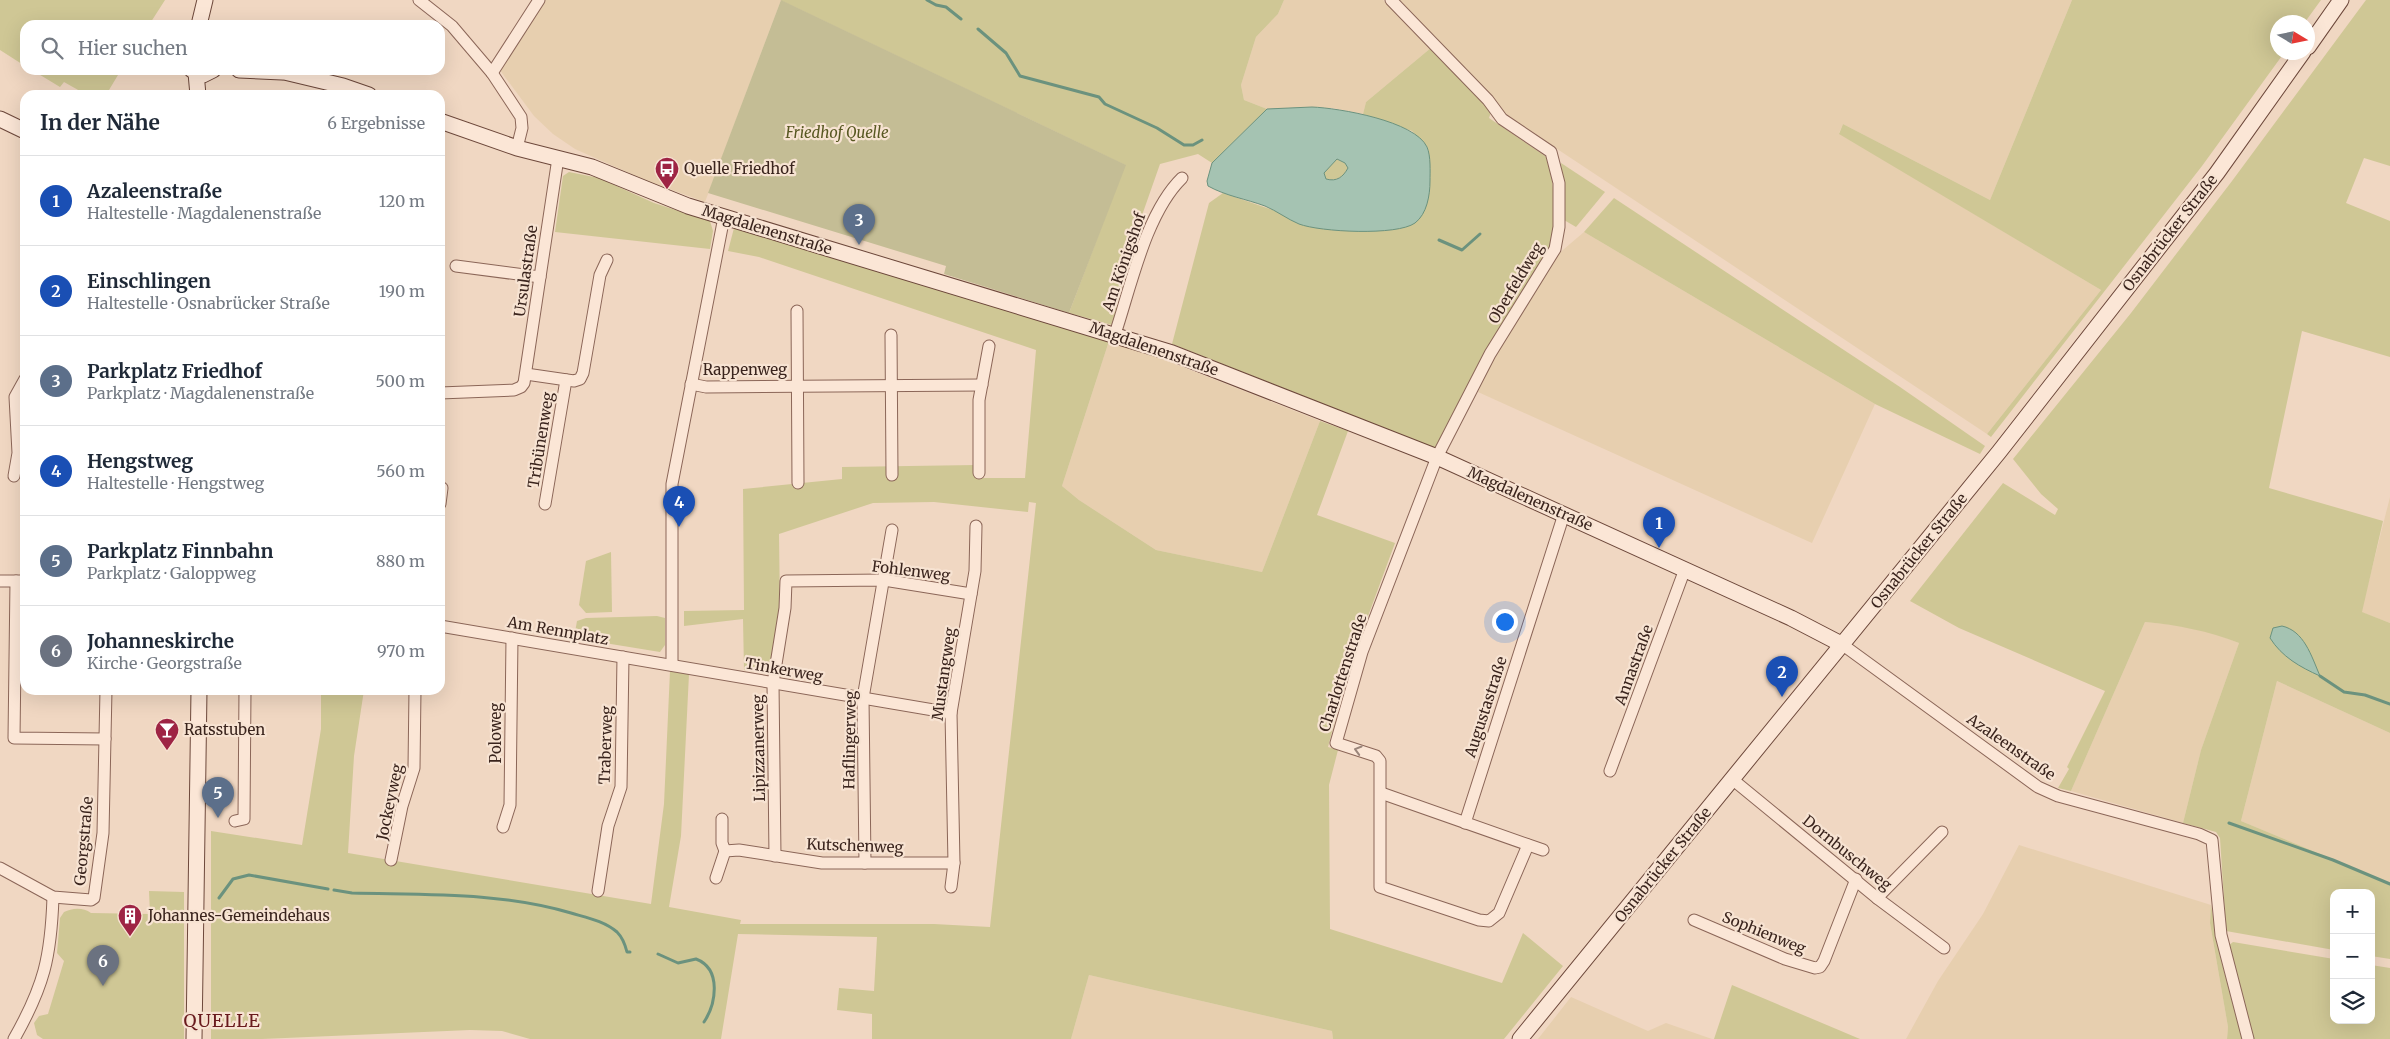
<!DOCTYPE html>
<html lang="de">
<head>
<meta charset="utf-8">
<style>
	:root { --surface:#fff; --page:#f2f2f3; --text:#1f2937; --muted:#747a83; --line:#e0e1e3; --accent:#9e2444 }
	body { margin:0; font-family:Merriweather,serif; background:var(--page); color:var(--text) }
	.controls { position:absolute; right:15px; bottom:15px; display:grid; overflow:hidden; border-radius:10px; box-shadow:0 5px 20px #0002 }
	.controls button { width:45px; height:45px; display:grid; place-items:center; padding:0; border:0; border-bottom:1px solid var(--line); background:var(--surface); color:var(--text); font:25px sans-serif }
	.compass { position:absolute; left:2270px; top:15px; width:45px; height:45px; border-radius:50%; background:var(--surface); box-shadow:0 5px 20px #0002; rotate:100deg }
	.you { position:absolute; left:1504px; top:621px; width:18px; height:18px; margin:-12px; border:4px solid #fff; border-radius:50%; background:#1a73e8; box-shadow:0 0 0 8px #1a73e833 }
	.badge { display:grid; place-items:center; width:32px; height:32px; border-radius:50%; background:var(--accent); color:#fff; font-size:16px; font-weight:700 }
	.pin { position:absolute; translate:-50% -41px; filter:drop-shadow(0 1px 2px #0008) }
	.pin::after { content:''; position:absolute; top:26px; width:18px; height:15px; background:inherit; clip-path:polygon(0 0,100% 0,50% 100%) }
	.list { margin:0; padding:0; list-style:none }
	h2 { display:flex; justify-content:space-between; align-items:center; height:65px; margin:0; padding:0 20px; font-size:21px }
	h2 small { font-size:16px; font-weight:400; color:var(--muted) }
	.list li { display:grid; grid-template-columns:32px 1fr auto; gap:15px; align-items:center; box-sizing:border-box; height:90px; padding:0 20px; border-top:1px solid var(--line) }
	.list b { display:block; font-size:19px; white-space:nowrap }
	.list p { margin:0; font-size:16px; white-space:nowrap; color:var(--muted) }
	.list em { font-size:16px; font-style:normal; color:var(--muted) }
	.icon { flex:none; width:28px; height:28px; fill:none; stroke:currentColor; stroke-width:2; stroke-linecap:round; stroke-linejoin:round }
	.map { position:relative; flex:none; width:2390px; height:1039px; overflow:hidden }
	.search { position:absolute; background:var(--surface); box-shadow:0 5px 20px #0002; left:20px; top:20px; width:425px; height:55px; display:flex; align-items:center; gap:12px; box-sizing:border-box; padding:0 18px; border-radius:15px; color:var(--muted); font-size:19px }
	.panel { position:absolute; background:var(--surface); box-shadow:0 5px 20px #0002; left:20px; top:90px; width:425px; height:605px; border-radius:15px }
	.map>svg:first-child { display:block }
	.farmland { fill:#e7cfaf }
	.green { fill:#cfc795 }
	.cemetery { fill:#c4bd95 }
	.water { fill:#a5c3b2; stroke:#6b927e; fill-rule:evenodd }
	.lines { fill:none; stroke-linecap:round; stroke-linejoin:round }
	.stream { stroke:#6b927e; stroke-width:3 }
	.street-casing { stroke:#8b6658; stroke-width:13 }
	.secondary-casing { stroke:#6d483b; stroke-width:17 }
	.street { stroke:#fbe6d6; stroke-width:11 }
	.secondary { stroke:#fbe6d6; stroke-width:15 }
	.oneway { stroke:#9a857a }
	.labels { text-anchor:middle; stroke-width:4.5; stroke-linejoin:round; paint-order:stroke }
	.park-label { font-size:15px; font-style:italic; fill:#585822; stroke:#f7e3d2 }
	.poi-label { font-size:15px; fill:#3a241d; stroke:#f7e3d2; text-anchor:start }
	.street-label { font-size:15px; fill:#3a241d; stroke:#f7e3d2 }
	.quarter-label { font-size:18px; letter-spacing:1px; fill:#691a1d; stroke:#f7e3d2 }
</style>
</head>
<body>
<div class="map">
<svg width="2390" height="1039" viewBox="0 0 2390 1039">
	<rect width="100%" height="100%" fill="#f0d7c2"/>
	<g class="farmland">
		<path d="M 542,0 L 781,0 L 705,202 L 645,180 L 575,149 L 553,134 L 534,116 L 499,69 Z"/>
		<path d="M 1284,0 L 1383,0 L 1432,47 L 1366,102 L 1363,114 L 1333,108 L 1267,109 L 1244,100 L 1241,85 L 1256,37 L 1278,14 Z"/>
		<path d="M 1395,0 L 2072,0 L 1990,200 L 1843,124 L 1839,133 L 2101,290 L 1987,434 L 1503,113 Z"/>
		<path d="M 1584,232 L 1875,404 L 1812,543 L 1478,392 L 1480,388 L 1478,387 L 1494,355 L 1557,255 Z"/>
		<path d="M 1109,341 L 1170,362 L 1320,421 L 1262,572 L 1156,550 L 1079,500 L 1062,486 Z"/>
		<path d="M 2390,497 L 2390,623 L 2361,612 Z"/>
		<path d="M 2145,622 L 2176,625 L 2213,633 L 2239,643 L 2201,750 L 2183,823 L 2071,791 Z"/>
		<path d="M 2277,681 L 2390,733 L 2390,883 L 2241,821 Z"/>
		<path d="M 2019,845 L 2211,905 L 2210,923 L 2228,1027 L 2227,1039 L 1906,1039 L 1938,981 L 1983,914 Z"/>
		<path d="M 1089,975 L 1332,1031 L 1333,1039 L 1071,1039 Z"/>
		<path d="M 1571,997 L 1648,1031 L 1666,1023 L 1712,1039 L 1538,1039 Z"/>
	</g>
	<g class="green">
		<path d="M 0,0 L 165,0 L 149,25 L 25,25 L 25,66 L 0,50 Z"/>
		<path d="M 780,0 L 1284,0 L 1278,14 L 1256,37 L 1241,85 L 1244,100 L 1267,109 L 1212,163 L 1198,154 L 1160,164 L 1140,221 L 1112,325 L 1069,313 L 1125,165 Z"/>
		<path d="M 2072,0 L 2321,0 L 2305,22 L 2278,22 L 2278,52 L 2284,53 L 2202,166 L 1991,437 L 1987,434 L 2101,290 L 1839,134 L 1843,124 L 1990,200 Z"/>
		<path d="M 2366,0 L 2390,0 L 2390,166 L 2364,158 L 2346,203 L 2390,221 L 2390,357 L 2302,331 L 2269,488 L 2383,521 L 2362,612 L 2390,623 L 2390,733 L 2277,681 L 2241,821 L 2390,883 L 2390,959 L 2371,956 L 2371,893 L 2334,893 L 2334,950 L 2226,931 L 2220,838 L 2216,832 L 2183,823 L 2201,750 L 2239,643 C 2208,631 2178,625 2145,622 L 2071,791 L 2058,788 L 2069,769 L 2067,767 L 2105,691 L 1959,628 L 1910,601 L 2003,483 L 2055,515 L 2058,509 L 2041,494 L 2013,459 L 2131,313 L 2232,181 Z"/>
		<path d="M 1432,47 L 1492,109 L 1489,118 L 1548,158 C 1555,189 1556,217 1551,249 L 1441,445 L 1435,448 L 1172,344 L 1209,203 L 1223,193 L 1279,212 L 1298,223 L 1318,228 L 1361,231 L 1430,190 L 1428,148 L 1412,131 L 1363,114 L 1366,102 Z"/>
		<path d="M 32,70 L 121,70 L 106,95 L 87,95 L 64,82 L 60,87 Z"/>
		<path d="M 1337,159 L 1345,163 L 1348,168 C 1343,177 1337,182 1326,179 L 1323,173 Z"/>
		<path d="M 1561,163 L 1605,192 L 1576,227 L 1564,220 Z"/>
		<path d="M 569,172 L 599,178 L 654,203 L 710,221 L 713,231 L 710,249 L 555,232 L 563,176 Z"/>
		<path d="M 1614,198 L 1900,387 L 1985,446 L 1980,454 L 1875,404 L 1584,232 Z"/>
		<path d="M 734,228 L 1109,341 L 1062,486 L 1079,500 L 1156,550 L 1262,572 L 1320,421 L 1348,431 L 1317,515 L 1395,543 L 1347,673 L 1328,747 L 1338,750 L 1329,785 L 1330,929 L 1502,983 L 1523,933 L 1563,966 L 1504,1039 L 1333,1039 L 1332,1031 L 1089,975 L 1071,1039 L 872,1039 L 872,1014 L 837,1010 L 839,988 L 874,991 L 877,937 L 738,934 L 721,1039 L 530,1039 L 502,1031 L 470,1030 L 262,1039 L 211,1039 L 211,831 L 302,845 L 321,729 L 321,690 L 364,690 L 354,756 L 348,853 L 651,904 L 664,804 L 670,671 L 689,674 L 681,836 L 669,907 L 741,920 L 740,924 L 934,924 L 990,927 L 1036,503 L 1029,502 L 1028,512 L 934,502 L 873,503 L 779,534 L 780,610 L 769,674 L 744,670 L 743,619 L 684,626 L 684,611 L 744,610 L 743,489 L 842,479 L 842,467 L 976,465 L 976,478 L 1025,478 L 1036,350 L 759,257 L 728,251 Z"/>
		<path d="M 611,552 L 612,612 L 586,613 L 579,605 L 586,561 Z"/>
		<path d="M 657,616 L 665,618 L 665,645 L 660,652 L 574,638 L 577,621 L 586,618 Z"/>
		<path d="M 149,891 L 184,892 L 184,1039 L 43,1039 L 37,1035 L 34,1023 L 39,1016 L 48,1014 L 64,961 L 57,953 L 60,918 L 64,912 C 72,908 83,907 91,913 L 150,914 Z"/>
		<path d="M 2211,905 L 2220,956 L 2242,1039 L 2227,1039 L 2228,1027 L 2210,923 Z"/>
		<path d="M 2233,942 L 2334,959 L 2334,1020 L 2371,1020 L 2371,965 L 2390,968 L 2390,1039 L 2253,1039 L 2229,945 Z"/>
		<path d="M 1732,985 L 1860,1039 L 1714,1039 Z"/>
	</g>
	<path class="cemetery" d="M 781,0 L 1126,165 L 1069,313 L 944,274 L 946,266 L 708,193 Z"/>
	<g class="water">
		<path d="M 1312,107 C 1339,108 1415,121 1427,147 C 1431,156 1430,172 1430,181 C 1430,195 1427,214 1415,223 C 1397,236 1320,232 1299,224 C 1287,219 1277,211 1265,206 C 1246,199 1226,196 1208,186 L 1207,181 L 1212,163 L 1267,109 ZM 1337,159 L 1345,163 L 1348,168 C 1343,177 1337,182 1326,179 L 1324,173 Z"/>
		<path d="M 2282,626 C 2304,631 2311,655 2320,676 C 2300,667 2282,657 2270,638 L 2273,628 Z"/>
	</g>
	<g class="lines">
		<g class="stream">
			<path d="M 927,0 L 936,5 L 946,7 L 961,19"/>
			<path d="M 978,29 L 1006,53 L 1020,76 L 1099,97 L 1105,104 L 1157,128 L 1184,145 L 1193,145 L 1202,140"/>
			<path d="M 1439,240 L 1462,250 L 1480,234"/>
			<path d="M 2320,676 L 2344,692 L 2365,695 L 2390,704"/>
			<path d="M 2229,823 L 2333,860 L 2390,884"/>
			<path d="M 334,890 L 352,893 C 426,895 500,892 571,913 C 588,918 604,921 617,932 C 623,938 625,944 627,952 L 630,952"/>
			<path d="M 219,898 L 233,879 L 249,875 L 328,889"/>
			<path d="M 658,954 L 678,963 L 696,959 C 722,969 716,1004 704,1022"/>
		</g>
		<defs>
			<g id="street">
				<path d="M 419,0 L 452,26 L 492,73 L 521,117 L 522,128 L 517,148"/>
				<path d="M 1391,0 L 1488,100 L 1502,119 L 1551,152 L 1559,183 L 1559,227 L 1555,249 L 1490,354 L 1437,457 L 1362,652 L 1336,743 L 1376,756 L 1380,761 L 1380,887 L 1479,920 L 1489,921 L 1499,913 L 1528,845"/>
				<path d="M 492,73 L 539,0"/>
				<path d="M 456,266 L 540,277"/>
				<path d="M 797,311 L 798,483"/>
				<path d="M 1115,334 C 1131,286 1146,213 1182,178"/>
				<path d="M 891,335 L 892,475"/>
				<path d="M 526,374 L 574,381 L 580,379 L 583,373 L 600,275 L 607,260"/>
				<path d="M 691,384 L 706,387 L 982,385"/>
				<path d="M 440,393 L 514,390 L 521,387 L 524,383 L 558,158"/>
				<path d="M 979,473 L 979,400 L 989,346"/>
				<path d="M 14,476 L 18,453 L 15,397 L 25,379"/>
				<path d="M 440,504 L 442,488"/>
				<path d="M 545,504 L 566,380"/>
				<path d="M 0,581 L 25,581"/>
				<path d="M 16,581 L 14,738 L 105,739"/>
				<path d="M 440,626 L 951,713"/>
				<path d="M 1843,645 L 2038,787 L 2058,796 L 2199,834 L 2212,840 L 2221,935 L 2248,1039"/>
				<path d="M 672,665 L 672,484 L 724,217"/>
				<path d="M 1610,771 L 1685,569"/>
				<path d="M 1732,779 L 1877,898 L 1944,948"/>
				<path d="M 1381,793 L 1543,850"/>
				<path d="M 722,819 L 722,843 L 725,851"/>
				<path d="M 235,821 L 244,819 L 245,690"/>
				<path d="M 1465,823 L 1564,514"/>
				<path d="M 503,827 L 510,805 L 512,638"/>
				<path d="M 775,856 L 773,683 L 785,608 L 786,581 L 884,580 L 971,594"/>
				<path d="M 391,860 L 402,806 L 414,768 L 415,690"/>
				<path d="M 865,863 L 863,698 L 892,530"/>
				<path d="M 0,868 L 53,897 L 91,900 L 94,898 L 103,833 L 106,690"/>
				<path d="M 716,878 L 725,851 L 739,850 L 822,863 L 954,863"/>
				<path d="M 951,887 L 954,863 L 951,713 L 975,571 L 976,526"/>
				<path d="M 598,891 L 608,826 L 621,787 L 623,657"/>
				<path d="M 1877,898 L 1942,832"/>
				<path d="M 1694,920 L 1785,959 L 1815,968 L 1820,967 L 1824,961 L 1856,879"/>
				<path d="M 14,1039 C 44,986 51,957 53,897"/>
			</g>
			<g id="secondary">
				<path d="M 199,25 L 205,0"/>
				<path d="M 2308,47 L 2341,0"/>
				<path d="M 192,70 L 203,75 L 213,70"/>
				<path d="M 239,70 L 282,72"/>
				<path d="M 276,70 L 343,86 L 369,95"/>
				<path d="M 196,73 L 198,95"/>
				<path d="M 0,119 L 25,131"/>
				<path d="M 440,121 L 517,148 L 592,167 L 688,206 L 1172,353 L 1437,457 L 1791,618 L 1843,645"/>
				<path d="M 194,1039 L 199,690"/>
				<path d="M 1520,1039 L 1999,452 L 2217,173 L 2303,52"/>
			</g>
		</defs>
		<use href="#street" class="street-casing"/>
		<use href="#secondary" class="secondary-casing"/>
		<use href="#street" class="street"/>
		<use href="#secondary" class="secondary"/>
	</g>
	<defs><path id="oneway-chevron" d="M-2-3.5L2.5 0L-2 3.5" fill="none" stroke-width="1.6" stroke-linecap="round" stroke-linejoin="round" transform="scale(1.25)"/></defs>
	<use class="oneway" href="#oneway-chevron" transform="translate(1358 750) rotate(-164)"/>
	<defs>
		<symbol id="bus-pin" viewBox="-11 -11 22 30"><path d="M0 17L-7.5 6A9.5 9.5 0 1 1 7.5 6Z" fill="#9e2444" stroke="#f7e3d2"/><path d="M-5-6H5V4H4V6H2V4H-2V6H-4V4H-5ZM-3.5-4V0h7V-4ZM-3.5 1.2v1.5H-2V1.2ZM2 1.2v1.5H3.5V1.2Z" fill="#fff"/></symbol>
		<symbol id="bar-pin" viewBox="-11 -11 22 30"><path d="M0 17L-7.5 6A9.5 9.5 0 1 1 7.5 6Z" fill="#9e2444" stroke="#f7e3d2"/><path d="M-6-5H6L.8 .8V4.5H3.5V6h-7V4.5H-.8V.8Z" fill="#fff"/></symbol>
		<symbol id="building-pin" viewBox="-11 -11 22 30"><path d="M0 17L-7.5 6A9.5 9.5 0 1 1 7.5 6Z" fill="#9e2444" stroke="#f7e3d2"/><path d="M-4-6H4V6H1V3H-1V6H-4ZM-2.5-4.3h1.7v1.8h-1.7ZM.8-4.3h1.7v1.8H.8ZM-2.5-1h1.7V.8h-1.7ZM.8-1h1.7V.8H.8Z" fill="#fff"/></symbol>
	</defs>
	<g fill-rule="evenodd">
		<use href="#bus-pin" x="653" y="155" width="28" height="38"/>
		<use href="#bar-pin" x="153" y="716" width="28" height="38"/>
		<use href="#building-pin" x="116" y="902" width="28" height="38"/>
	</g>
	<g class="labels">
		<g class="park-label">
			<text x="837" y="138">Friedhof Quelle</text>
		</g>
		<g class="poi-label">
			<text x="684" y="174">Quelle Friedhof</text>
			<text x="184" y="735">Ratsstuben</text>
			<text x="148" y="921">Johannes-Gemeindehaus</text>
		</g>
		<g class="street-label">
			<text transform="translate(767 230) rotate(17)" y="5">Magdalenenstraße</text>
			<text transform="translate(2170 233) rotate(-52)" y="5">Osnabrücker Straße</text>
			<text transform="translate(1124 262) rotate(-71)" y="5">Am Königshof</text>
			<text transform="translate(526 271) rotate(-82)" y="5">Ursulastraße</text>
			<text transform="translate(1516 283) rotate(-59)" y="5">Oberfeldweg</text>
			<text transform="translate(1154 349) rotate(19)" y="5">Magdalenenstraße</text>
			<text x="745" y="375">Rappenweg</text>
			<text transform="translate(541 440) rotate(-81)" y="5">Tribünenweg</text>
			<text transform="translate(1530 499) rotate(24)" y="5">Magdalenenstraße</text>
			<text transform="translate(1919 551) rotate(-51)" y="5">Osnabrücker Straße</text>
			<text transform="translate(911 571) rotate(7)" y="5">Fohlenweg</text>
			<text transform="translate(558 631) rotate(10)" y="5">Am Rennplatz</text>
			<text transform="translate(1634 665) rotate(-70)" y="5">Annastraße</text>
			<text transform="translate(784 670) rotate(10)" y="5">Tinkerweg</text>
			<text transform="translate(1343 673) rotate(-72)" y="5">Charlottenstraße</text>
			<text transform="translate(944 674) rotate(-82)" y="5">Mustangweg</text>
			<text transform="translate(1486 707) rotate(-72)" y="5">Augustastraße</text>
			<text transform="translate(496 733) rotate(-90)" y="5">Poloweg</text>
			<text transform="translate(850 740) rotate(-89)" y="5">Haflingerweg</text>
			<text transform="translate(606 745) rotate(-88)" y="5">Traberweg</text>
			<text transform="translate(2011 747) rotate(35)" y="5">Azaleenstraße</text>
			<text transform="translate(759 748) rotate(-91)" y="5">Lipizzanerweg</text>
			<text transform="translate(390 802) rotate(-78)" y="5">Jockeyweg</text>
			<text transform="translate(84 841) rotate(-85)" y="5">Georgstraße</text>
			<text transform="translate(855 846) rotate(2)" y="5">Kutschenweg</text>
			<text transform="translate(1847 853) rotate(39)" y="5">Dornbuschweg</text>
			<text transform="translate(1663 865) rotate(-51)" y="5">Osnabrücker Straße</text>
			<text transform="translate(1764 933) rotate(22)" y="5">Sophienweg</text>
		</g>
		<g class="quarter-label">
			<text x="222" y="1027">QUELLE</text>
		</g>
	</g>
</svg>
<div class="controls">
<button>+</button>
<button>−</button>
<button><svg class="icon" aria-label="layers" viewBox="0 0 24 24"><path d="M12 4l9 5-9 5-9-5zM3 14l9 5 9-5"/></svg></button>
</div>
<svg class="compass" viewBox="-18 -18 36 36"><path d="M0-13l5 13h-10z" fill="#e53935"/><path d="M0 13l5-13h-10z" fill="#747a83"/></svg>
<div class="you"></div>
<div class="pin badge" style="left:1659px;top:548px;background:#1a4fb4">1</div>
<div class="pin badge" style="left:1782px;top:697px;background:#1a4fb4">2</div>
<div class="pin badge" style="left:859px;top:245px;background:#5c6f8a">3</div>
<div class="pin badge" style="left:679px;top:527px;background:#1a4fb4">4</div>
<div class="pin badge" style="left:218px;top:818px;background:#5c6f8a">5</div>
<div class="pin badge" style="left:103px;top:986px;background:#6b7280">6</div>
<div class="search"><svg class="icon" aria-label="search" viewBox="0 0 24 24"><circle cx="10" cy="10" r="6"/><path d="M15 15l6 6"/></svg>Hier suchen</div>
<section class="panel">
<h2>In der Nähe<small>6 Ergebnisse</small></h2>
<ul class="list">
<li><span class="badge" style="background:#1a4fb4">1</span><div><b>Azaleenstraße</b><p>Haltestelle · Magdalenenstraße</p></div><em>120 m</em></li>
<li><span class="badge" style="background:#1a4fb4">2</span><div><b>Einschlingen</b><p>Haltestelle · Osnabrücker Straße</p></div><em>190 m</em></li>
<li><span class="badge" style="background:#5c6f8a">3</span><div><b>Parkplatz Friedhof</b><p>Parkplatz · Magdalenenstraße</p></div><em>500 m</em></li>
<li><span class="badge" style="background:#1a4fb4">4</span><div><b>Hengstweg</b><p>Haltestelle · Hengstweg</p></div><em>560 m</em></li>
<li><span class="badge" style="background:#5c6f8a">5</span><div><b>Parkplatz Finnbahn</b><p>Parkplatz · Galoppweg</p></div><em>880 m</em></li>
<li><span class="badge" style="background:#6b7280">6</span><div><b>Johanneskirche</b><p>Kirche · Georgstraße</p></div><em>970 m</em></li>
</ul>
</section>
</div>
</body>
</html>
